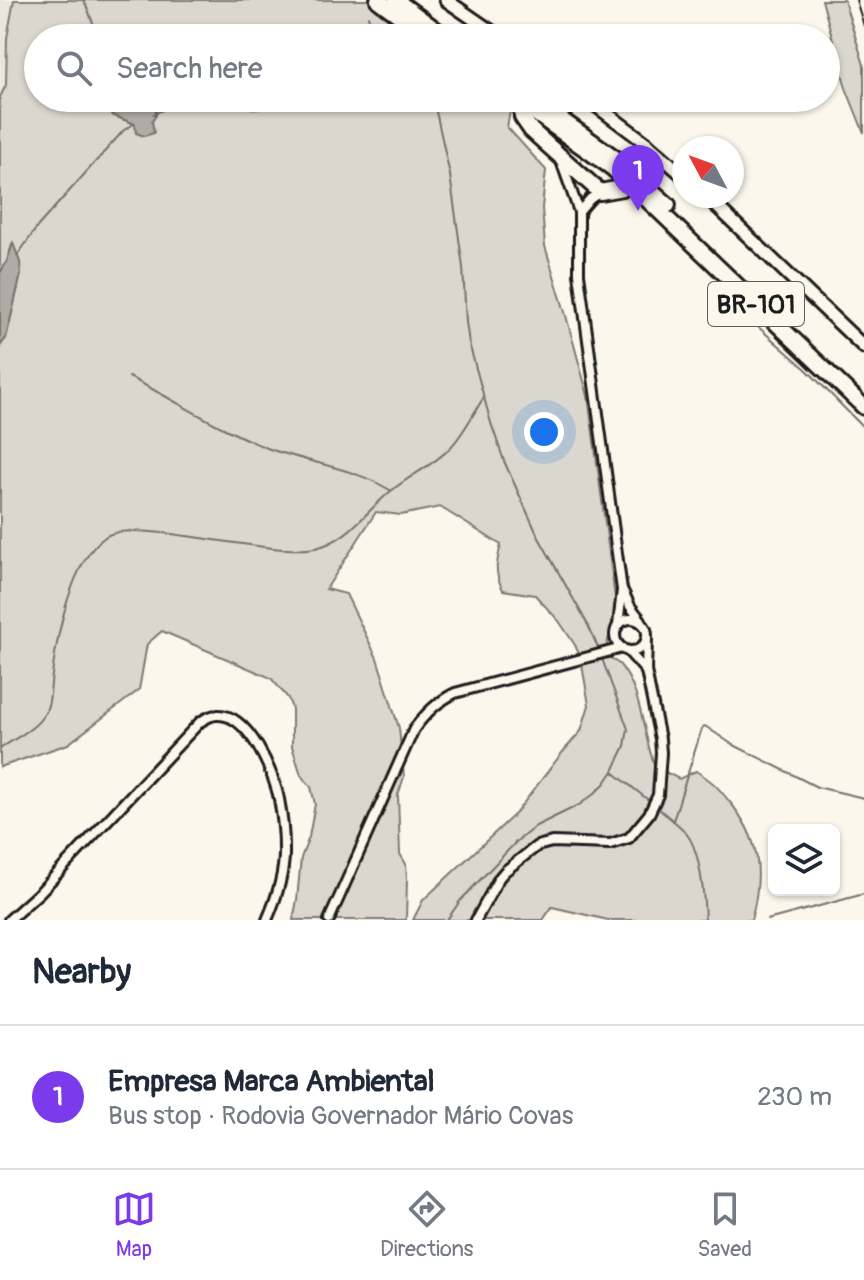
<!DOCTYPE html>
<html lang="en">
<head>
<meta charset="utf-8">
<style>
	:root { --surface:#fff; --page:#f6f6f7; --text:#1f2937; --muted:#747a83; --line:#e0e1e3; --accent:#7c3aed }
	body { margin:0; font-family:Pangolin,sans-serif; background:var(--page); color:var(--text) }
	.controls { position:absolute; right:24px; bottom:24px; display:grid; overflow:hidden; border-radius:12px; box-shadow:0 2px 6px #0004 }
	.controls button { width:72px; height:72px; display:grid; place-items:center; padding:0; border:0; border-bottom:2px solid var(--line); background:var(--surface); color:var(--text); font:40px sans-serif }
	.compass { position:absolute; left:672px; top:136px; width:72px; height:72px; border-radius:50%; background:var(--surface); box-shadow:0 2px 6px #0004; rotate:311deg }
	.you { position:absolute; left:544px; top:432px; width:28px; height:28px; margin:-20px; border:6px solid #fff; border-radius:50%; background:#1a73e8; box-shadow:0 0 0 12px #1a73e833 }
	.badge { display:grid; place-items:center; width:52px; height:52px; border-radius:50%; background:var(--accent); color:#fff; font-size:26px; font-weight:700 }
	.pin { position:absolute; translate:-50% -66px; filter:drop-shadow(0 2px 4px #0008) }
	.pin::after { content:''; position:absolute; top:42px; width:28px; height:24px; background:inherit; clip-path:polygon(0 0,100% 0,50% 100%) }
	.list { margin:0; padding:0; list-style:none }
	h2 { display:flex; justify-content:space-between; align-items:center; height:104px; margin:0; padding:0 32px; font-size:34px }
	h2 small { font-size:26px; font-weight:400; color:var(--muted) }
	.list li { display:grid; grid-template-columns:52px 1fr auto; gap:24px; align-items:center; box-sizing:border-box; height:144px; padding:0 32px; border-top:2px solid var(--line) }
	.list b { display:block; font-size:30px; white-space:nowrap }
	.list p { margin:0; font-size:26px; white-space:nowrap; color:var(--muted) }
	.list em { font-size:26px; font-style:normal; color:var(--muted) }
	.icon { flex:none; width:44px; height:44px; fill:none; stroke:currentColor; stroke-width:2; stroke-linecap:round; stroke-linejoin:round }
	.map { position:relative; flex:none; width:864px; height:920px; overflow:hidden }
	.search { position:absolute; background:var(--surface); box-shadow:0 2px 6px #0004; left:24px; right:24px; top:24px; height:88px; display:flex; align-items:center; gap:20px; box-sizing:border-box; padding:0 28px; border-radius:44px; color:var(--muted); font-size:30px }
	.sheet { height:248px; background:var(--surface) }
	nav { display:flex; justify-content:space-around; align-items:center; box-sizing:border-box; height:112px; border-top:2px solid var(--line); background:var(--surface); font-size:22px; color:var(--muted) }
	nav a { display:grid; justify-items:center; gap:4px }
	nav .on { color:var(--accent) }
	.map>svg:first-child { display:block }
	.built { fill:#eae6dc }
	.green { fill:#dad7ce; stroke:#7b7a75; stroke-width:2 }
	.water { fill:#afaca5; stroke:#74726e; stroke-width:2 }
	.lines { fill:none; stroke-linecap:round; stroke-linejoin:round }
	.stream { stroke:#74726e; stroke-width:2 }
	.street-casing { stroke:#1c1c1c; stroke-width:14 }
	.secondary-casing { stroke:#1c1c1c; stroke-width:17 }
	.highway-casing { stroke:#1c1c1c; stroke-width:20 }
	.street { stroke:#fbf7ec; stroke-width:8 }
	.secondary { stroke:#fbf7ec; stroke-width:11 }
	.highway { stroke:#fbf7ec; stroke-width:14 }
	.rail { stroke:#1c1c1c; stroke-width:2 }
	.labels { text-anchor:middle; stroke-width:8; stroke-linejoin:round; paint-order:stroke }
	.shield { fill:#fbf7ec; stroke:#5f5e5a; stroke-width:2 }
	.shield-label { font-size:26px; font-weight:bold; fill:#1c1c1c }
</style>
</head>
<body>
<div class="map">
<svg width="864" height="920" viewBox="0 0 864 920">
	<rect width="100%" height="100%" fill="#fbf7ec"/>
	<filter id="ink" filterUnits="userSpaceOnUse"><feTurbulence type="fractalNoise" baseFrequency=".0125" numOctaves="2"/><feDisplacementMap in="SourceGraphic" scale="16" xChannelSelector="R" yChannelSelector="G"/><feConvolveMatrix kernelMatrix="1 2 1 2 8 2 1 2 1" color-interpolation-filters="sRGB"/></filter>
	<g filter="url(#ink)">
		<path class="built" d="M 0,0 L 17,0 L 8,98 L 0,109 Z"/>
		<g class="green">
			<path d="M 14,0 L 371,0 L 421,38 L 38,38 L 38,98 L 112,98 L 112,115 L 135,124 L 152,121 L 156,115 L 155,98 L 500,98 L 511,106 L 507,127 L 546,170 L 542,208 L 545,246 L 565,312 L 588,396 L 616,605 L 605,654 C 609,658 616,661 620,665 C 642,691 643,736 655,767 L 679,779 L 696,771 C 712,781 717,786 729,801 C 760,838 764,873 751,920 L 608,920 L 552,907 L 543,920 L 413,920 L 423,900 L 515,814 L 562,753 L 581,731 L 589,705 L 581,659 L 575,645 L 559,621 L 535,595 L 503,590 C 494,572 496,564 501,545 L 440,507 L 401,515 L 376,512 L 326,589 L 346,594 L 377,658 L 399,728 L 404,777 L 398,795 L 400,854 L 406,864 L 407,879 L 406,920 L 293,920 L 297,900 L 301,858 L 309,837 L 315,804 L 311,787 L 301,775 L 292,746 L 292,709 L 288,698 L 271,678 L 162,631 L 147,644 L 139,690 L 68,744 L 0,767 L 0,346 L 6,338 L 21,274 L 12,245 L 7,261 L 0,273 L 0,97 L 6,85 L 7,38 Z"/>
			<path d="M 822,0 L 844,0 L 864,65 L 864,133 L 846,88 Z"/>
		</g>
		<g class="water">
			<path d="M 112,98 L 155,98 L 156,115 L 152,121 L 154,133 L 144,136 L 136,133 L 135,124 L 112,115 Z"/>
			<path d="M 13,243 L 20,262 L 21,274 L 6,338 L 0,346 L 0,273 L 7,261 Z"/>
		</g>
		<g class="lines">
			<g class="stream">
				<path d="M 84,0 L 95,28 L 101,38"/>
				<path d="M 368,16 L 373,32 L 377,38"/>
				<path d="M 433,98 L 450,175 L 463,267 L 466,322 L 469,343 L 491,423 L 504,461 L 538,536 L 588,625 L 599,650"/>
				<path d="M 154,114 L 175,104 L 205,100 L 231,101 L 252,108 L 259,109 L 265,106 L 274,98"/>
				<path d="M 17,256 L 38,226 L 124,130 L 134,124"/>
				<path d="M 714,288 L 807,370 L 864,428"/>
				<path d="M 129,377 C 175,400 219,429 267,448 C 308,463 352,467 390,490"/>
				<path d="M 0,749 C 13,739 34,730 43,716 C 51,706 50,687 52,675 C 57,635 71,561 105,537 C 133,517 268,557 315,548 C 348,541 366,511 391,491 C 410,475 434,465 450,448 C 464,433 473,414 484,397"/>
				<path d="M 613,772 L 652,803"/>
				<path d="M 657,807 C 666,816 678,823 686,833 C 701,851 704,896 705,920"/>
				<path d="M 673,821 L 702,728 L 705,726 L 730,743 L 817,787 L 864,798"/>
				<path d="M 447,920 L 460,901 L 516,842 L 536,826 L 579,805 L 594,794 L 605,783 L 613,771 L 625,746 L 628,729 L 601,656"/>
				<path d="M 767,920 L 864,894"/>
			</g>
			<defs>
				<g id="street">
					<path d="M 561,161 L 579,212 L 579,274 L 622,590 L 618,626"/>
					<path d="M 579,212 L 590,199 L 600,192"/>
					<path d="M 623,591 L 630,606 L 641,620"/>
					<circle cx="631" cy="635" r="16"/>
					<path d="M 628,651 L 646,671"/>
					<path d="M 9,920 L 40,892 L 200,722 C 206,718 211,715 217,715 C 249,713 274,774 279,799 C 282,815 284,833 284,848 C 285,873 277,897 267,920"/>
					<path d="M 329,920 L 414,729 C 426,713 437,702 455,693 L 622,648"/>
					<path d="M 476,920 L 499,878 L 505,871 L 537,846 L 552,842 L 610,844 L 629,838 L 649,814 L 658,795 L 661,753 L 660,739 L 646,671 L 647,639"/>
				</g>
				<g id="secondary">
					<path d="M 446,0 L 501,38"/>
					<path d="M 586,98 L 646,143 L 684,176"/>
					<path d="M 706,196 L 864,347"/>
				</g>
				<g id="highway">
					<path d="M 378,0 L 430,38"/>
					<path d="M 396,0 L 447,38"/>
					<path d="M 514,98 L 611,167 L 633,186 L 864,407"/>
					<path d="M 531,98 L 615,158 L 668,205"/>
					<path d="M 521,103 L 522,117 L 531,130 L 600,192 L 633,186"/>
				</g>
			</defs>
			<use href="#street" class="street-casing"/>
			<use href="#secondary" class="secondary-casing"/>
			<use href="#highway" class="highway-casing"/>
			<use href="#street" class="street"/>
			<use href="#secondary" class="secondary"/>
			<use href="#highway" class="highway"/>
			<path class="rail" d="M 856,0 L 864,26"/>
		</g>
	</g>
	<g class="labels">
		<rect class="shield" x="708" y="282" width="96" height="44" rx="6"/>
		<g class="shield-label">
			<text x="756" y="313">BR-101</text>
		</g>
	</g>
</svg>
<div class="controls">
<button><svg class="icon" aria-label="layers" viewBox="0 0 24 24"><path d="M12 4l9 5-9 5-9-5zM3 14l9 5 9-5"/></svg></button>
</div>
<svg class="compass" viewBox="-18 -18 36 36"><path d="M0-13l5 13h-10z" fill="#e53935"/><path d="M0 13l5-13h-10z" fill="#747a83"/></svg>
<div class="you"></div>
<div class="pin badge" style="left:638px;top:211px">1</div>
<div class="search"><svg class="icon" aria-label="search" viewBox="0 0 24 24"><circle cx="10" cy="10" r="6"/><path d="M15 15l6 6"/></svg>Search here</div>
</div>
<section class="sheet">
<h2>Nearby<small></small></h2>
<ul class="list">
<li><span class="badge">1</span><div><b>Empresa Marca Ambiental</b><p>Bus stop · Rodovia Governador Mário Covas</p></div><em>230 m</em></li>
</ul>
</section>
<nav>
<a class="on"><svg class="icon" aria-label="map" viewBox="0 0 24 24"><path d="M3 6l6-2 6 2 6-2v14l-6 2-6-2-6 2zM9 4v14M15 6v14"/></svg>Map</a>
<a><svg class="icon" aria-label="directions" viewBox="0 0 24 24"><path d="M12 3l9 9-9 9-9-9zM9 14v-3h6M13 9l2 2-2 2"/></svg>Directions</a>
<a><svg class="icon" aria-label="saved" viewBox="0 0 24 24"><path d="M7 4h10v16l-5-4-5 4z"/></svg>Saved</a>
</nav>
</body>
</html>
